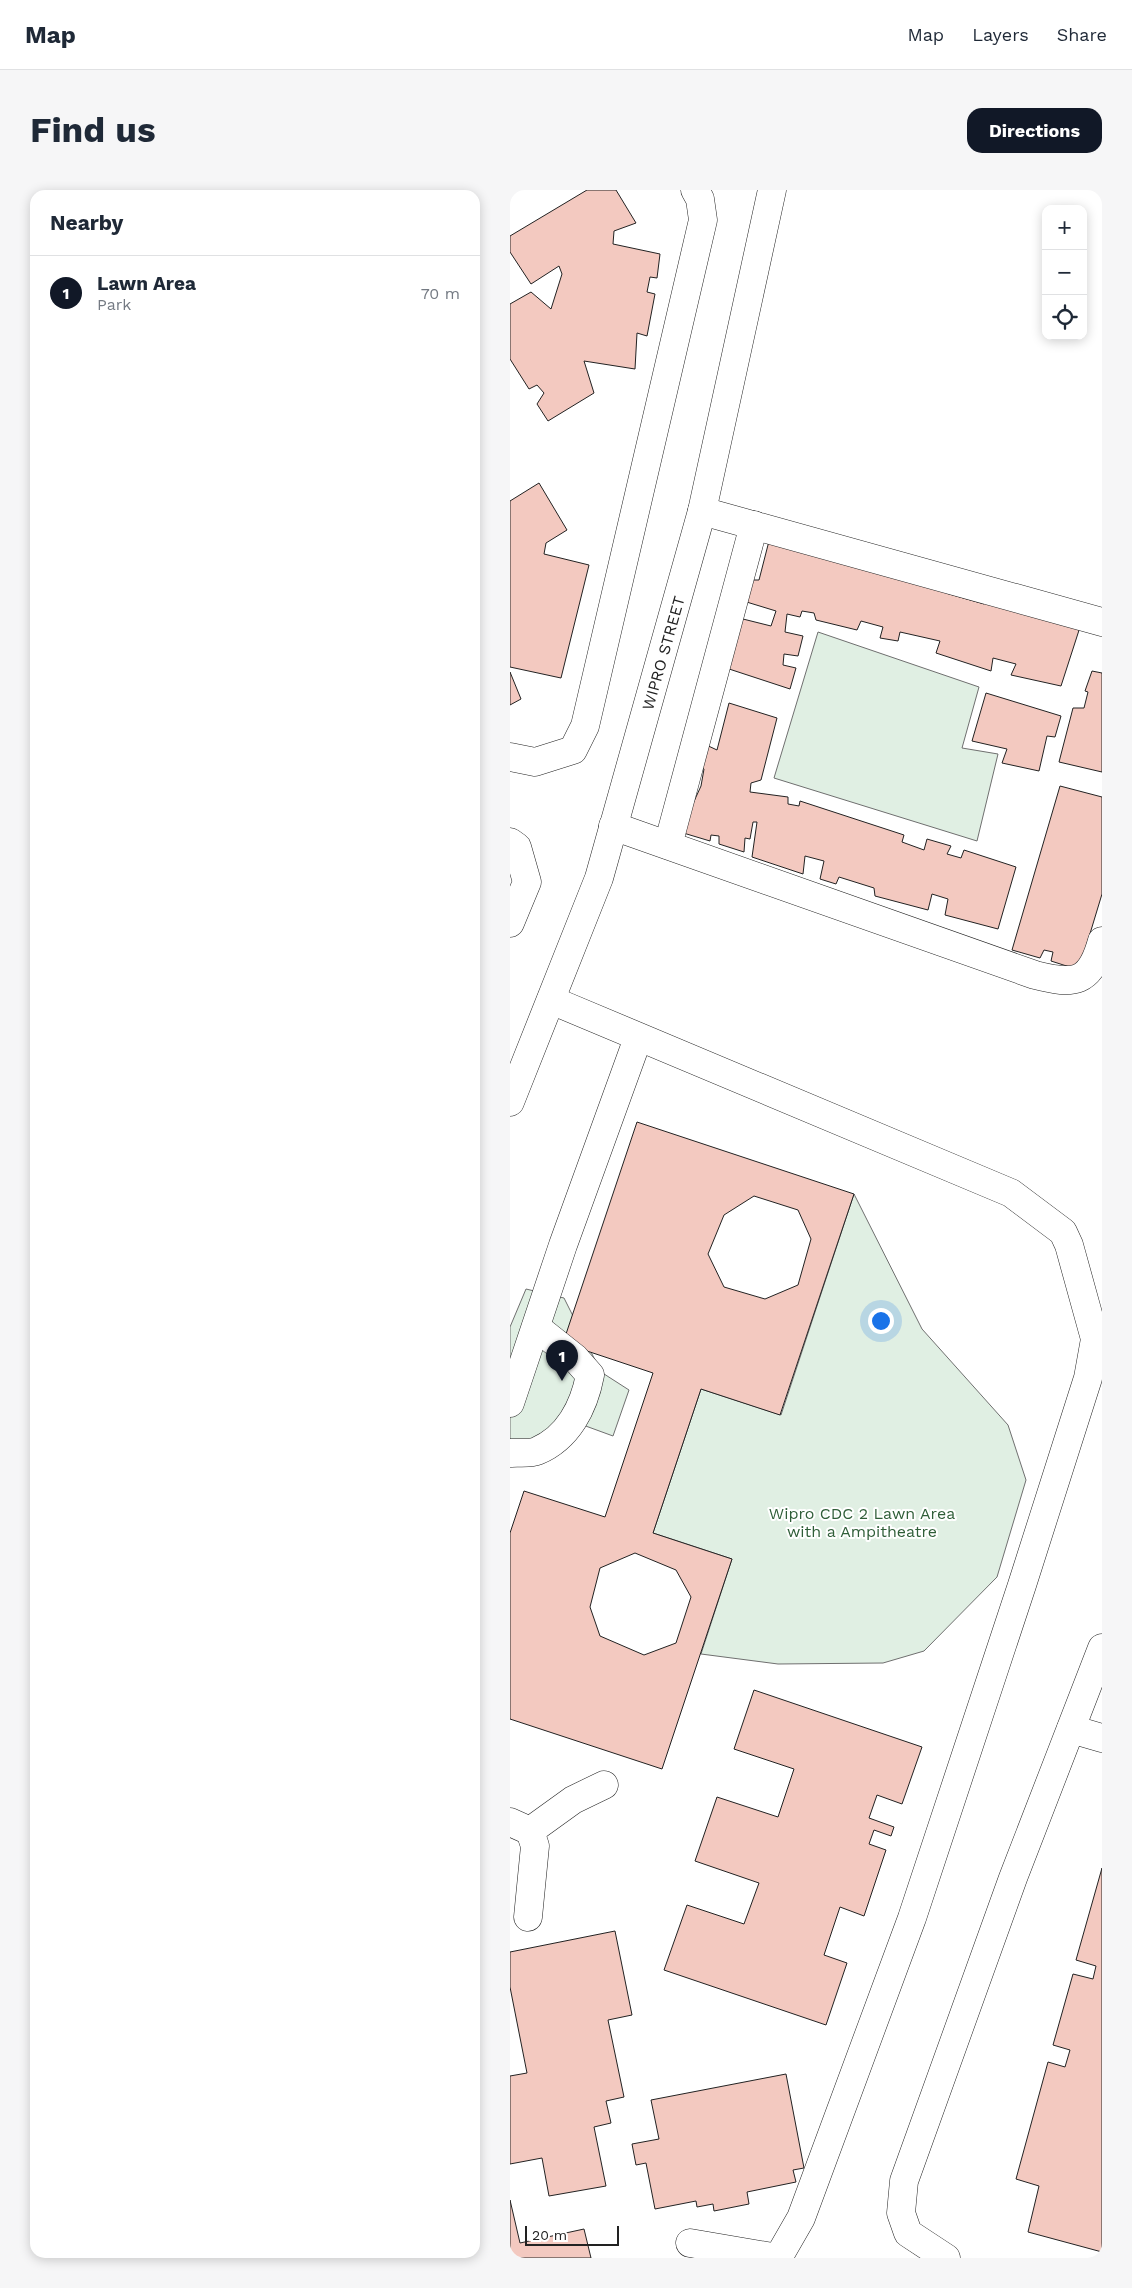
<!DOCTYPE html>
<html lang="en">
<head>
<meta charset="utf-8">
<style>
	:root { --surface:#fff; --page:#f6f6f7; --text:#1f2937; --muted:#747a83; --line:#e0e1e3; --accent:#111827 }
	body { margin:0; font-family:"Work Sans",sans-serif; background:var(--page); color:var(--text) }
	.controls { position:absolute; right:15px; top:15px; display:grid; overflow:hidden; border-radius:10px; box-shadow:0 2px 12px #0003 }
	.controls button { width:45px; height:45px; display:grid; place-items:center; padding:0; border:0; border-bottom:1px solid var(--line); background:var(--surface); color:var(--text); font:25px sans-serif }
	.scale { position:absolute; left:15px; bottom:12px; width:94px; box-sizing:border-box; padding-left:5px; border:2px solid #222; border-top:0; font-size:14px; line-height:18px; white-space:nowrap; color:#222; -webkit-text-stroke:4px #fff; paint-order:stroke }
	.you { position:absolute; left:370px; top:1130px; width:18px; height:18px; margin:-12px; border:4px solid #fff; border-radius:50%; background:#1a73e8; box-shadow:0 0 0 8px #1a73e833 }
	.badge { display:grid; place-items:center; width:32px; height:32px; border-radius:50%; background:var(--accent); color:#fff; font-size:16px; font-weight:700 }
	.pin { position:absolute; translate:-50% -41px; filter:drop-shadow(0 1px 2px #0008) }
	.pin::after { content:''; position:absolute; top:26px; width:18px; height:15px; background:inherit; clip-path:polygon(0 0,100% 0,50% 100%) }
	.list { margin:0; padding:0; list-style:none }
	h2 { display:flex; justify-content:space-between; align-items:center; height:65px; margin:0; padding:0 20px; font-size:21px }
	h2 small { font-size:16px; font-weight:400; color:var(--muted) }
	.list li { display:grid; grid-template-columns:32px 1fr auto; gap:15px; align-items:center; box-sizing:border-box; height:75px; padding:0 20px; border-top:1px solid var(--line) }
	.list b { display:block; font-size:19px; white-space:nowrap }
	.list p { margin:0; font-size:16px; white-space:nowrap; color:var(--muted) }
	.list em { font-size:16px; font-style:normal; color:var(--muted) }
	.icon { flex:none; width:28px; height:28px; fill:none; stroke:currentColor; stroke-width:2; stroke-linecap:round; stroke-linejoin:round }
	.map { position:relative; flex:none; width:592px; height:2068px; overflow:hidden; border-radius:15px }
	header { display:flex; align-items:center; gap:30px; box-sizing:border-box; height:70px; padding:0 25px; background:var(--surface); border-bottom:1px solid var(--line) }
	header strong { font-size:24px }
	nav { display:flex; gap:28px; margin-inline-start:auto; font-size:18px }
	.intro { display:flex; align-items:center; justify-content:space-between; box-sizing:border-box; height:120px; padding:0 30px }
	h1 { margin:0; font-size:35px }
	.button { padding:12px 22px; border-radius:15px; background:var(--accent); color:#fff; font-size:18px; font-weight:700 }
	main { display:flex; gap:30px; padding:0 30px }
	aside { flex:1; background:var(--surface); border-radius:15px; box-shadow:0 2px 12px #0003 }
	.map>svg:first-child { display:block }
	.green { fill:#e0efe3; stroke:#6f6f6f }
	.building { fill:#f3c9c0; stroke:#222; fill-rule:evenodd }
	.lines { fill:none; stroke-linecap:round; stroke-linejoin:round }
	.minor-casing { stroke:#222; stroke-width:29 }
	.minor { stroke:#fff; stroke-width:28 }
	.labels { text-anchor:middle; stroke-width:4; stroke-linejoin:round; paint-order:stroke }
	.street-label { font-size:16px; fill:#222; stroke:#fff }
	.park-label { font-size:16px; fill:#2f5e38; stroke:#fff }
</style>
</head>
<body>
<header>
<strong>Map</strong>
<nav><a>Map</a><a>Layers</a><a>Share</a></nav>
</header>
<div class="intro"><h1>Find us</h1><a class="button">Directions</a></div>
<main>
<aside>
<h2>Nearby<small></small></h2>
<ul class="list">
<li><span class="badge">1</span><div><b>Lawn Area</b><p>Park</p></div><em>70 m</em></li>
</ul>
</aside>
<div class="map">
<svg width="592" height="2068" viewBox="0 0 592 2068">
	<rect width="100%" height="100%" fill="#fff"/>
	<g class="green">
		<path d="M 308,442 L 469,497 L 452,558 L 488,564 L 467,651 L 264,588 Z"/>
		<path d="M 344,1004 L 412,1139 L 498,1235 L 516,1290 L 487,1387 L 414,1461 L 373,1473 L 268,1474 L 191,1464 L 222,1369 L 143,1343 L 191,1199 L 271,1225 Z"/>
		<path d="M 16,1099 L 54,1108 L 91,1182 L 119,1200 L 103,1246 L 62,1231 L 0,1264 L 0,1137 Z"/>
	</g>
	<g class="building">
		<path d="M 77,0 L 106,0 L 126,33 L 104,41 L 103,54 L 150,64 L 147,88 L 140,87 L 137,102 L 145,104 L 137,146 L 127,143 L 125,179 L 74,171 L 84,203 L 38,231 L 27,214 L 34,203 L 27,195 L 19,199 L 0,169 L 0,114 L 21,102 L 41,119 L 52,84 L 49,76 L 21,94 L 0,62 L 0,46 Z"/>
		<path d="M 29,293 L 57,340 L 36,353 L 34,364 L 79,375 L 51,488 L 0,477 L 0,311 Z"/>
		<path d="M 259,351 L 436,394 L 436,403 L 474,414 L 478,407 L 571,434 L 551,496 L 501,485 L 506,474 L 483,468 L 481,481 L 426,463 L 430,451 L 390,442 L 388,451 L 370,448 L 373,437 L 351,431 L 347,440 L 306,430 L 304,423 L 292,421 L 290,427 L 277,424 L 275,442 L 293,446 L 288,466 L 274,464 L 273,475 L 286,478 L 280,499 L 213,477 L 225,427 L 261,436 L 266,421 L 230,410 L 232,390 L 249,390 Z"/>
		<path d="M 582,481 L 592,483 L 592,582 L 549,572 L 563,518 L 574,518 L 578,502 L 575,501 Z"/>
		<path d="M 0,482 L 11,509 L 0,515 Z"/>
		<path d="M 476,503 L 551,526 L 545,547 L 537,546 L 529,581 L 492,573 L 497,559 L 462,551 Z"/>
		<path d="M 219,513 L 267,528 L 251,590 L 241,593 L 240,602 L 278,607 L 278,614 L 289,616 L 290,611 L 394,645 L 392,652 L 414,660 L 417,649 L 441,656 L 437,664 L 451,668 L 454,660 L 506,677 L 488,739 L 435,725 L 438,709 L 422,704 L 418,720 L 365,706 L 364,698 L 329,687 L 326,694 L 310,689 L 314,671 L 295,666 L 293,684 L 242,667 L 247,632 L 243,632 L 240,649 L 235,648 L 234,662 L 209,654 L 209,646 L 201,645 L 200,651 L 170,642 L 191,596 L 194,579 L 184,573 L 192,553 L 207,560 Z"/>
		<path d="M 550,596 L 592,607 L 592,704 L 569,780 L 541,771 L 543,762 L 534,760 L 530,768 L 502,760 Z"/>
		<path d="M 127,932 L 344,1004 L 270,1225 L 191,1199 L 143,1343 L 222,1369 L 152,1579 L 0,1529 L 0,1343 L 14,1301 L 95,1327 L 143,1183 L 53,1153 ZM 244,1006 L 288,1020 L 301,1049 L 288,1095 L 255,1109 L 214,1097 L 198,1064 L 214,1025 ZM 125,1363 L 166,1380 L 181,1407 L 166,1453 L 134,1465 L 90,1446 L 80,1417 L 90,1378 Z"/>
		<path d="M 244,1500 L 412,1557 L 392,1614 L 367,1605 L 359,1628 L 384,1637 L 381,1646 L 364,1640 L 359,1654 L 376,1660 L 354,1726 L 330,1717 L 314,1765 L 337,1773 L 316,1835 L 154,1780 L 177,1715 L 234,1734 L 249,1693 L 185,1671 L 207,1607 L 268,1627 L 284,1579 L 224,1559 Z"/>
		<path d="M 592,1678 L 592,2062 L 518,2042 L 529,1996 L 506,1989 L 538,1872 L 555,1877 L 560,1860 L 543,1855 L 563,1784 L 583,1789 L 586,1776 L 566,1770 Z"/>
		<path d="M 105,1741 L 122,1825 L 98,1830 L 114,1907 L 96,1911 L 101,1933 L 84,1937 L 96,1996 L 39,2006 L 32,1968 L 0,1974 L 0,1886 L 17,1883 L 0,1797 L 0,1762 Z"/>
		<path d="M 276,1884 L 294,1978 L 283,1980 L 286,1992 L 237,2002 L 239,2014 L 204,2021 L 203,2014 L 187,2017 L 186,2011 L 145,2019 L 136,1973 L 126,1975 L 122,1954 L 149,1949 L 141,1910 Z"/>
		<path d="M 0,2010 L 10,2053 L 74,2039 L 81,2068 L 0,2068 Z"/>
	</g>
	<g class="lines">
		<defs>
			<g id="minor">
				<path d="M 192,321 L 592,432"/>
				<path d="M 0,567 L 25,572 L 63,560 L 75,536 L 193,30 L 190,9 L 185,0"/>
				<path d="M 103,636 L 525,785 C 565,795 580,794 592,751"/>
				<path d="M 0,652 L 7,657 L 17,692 L 0,733"/>
				<path d="M 158,655 L 244,335"/>
				<path d="M 41,810 L 501,1003 L 553,1042 L 559,1055 L 585,1149 L 578,1188 L 512,1395 L 402,1728 L 291,2028 L 268,2068"/>
				<path d="M 0,912 L 89,688 L 192,321 L 262,0"/>
				<path d="M 0,1213 L 53,1055 L 128,848"/>
				<path d="M 0,1263 C 8,1262 20,1264 27,1261 C 58,1248 74,1217 80,1185 L 65,1168 L 26,1137"/>
				<path d="M 561,1539 L 592,1548"/>
				<path d="M 0,1632 L 20,1641 L 25,1656 L 18,1727"/>
				<path d="M 20,1641 L 63,1610 L 94,1595"/>
				<path d="M 180,2053 L 268,2068"/>
				<path d="M 436,2068 L 398,2043 L 391,2023 L 394,1991 L 503,1688 L 592,1458"/>
			</g>
		</defs>
		<use href="#minor" class="minor-casing"/>
		<use href="#minor" class="minor"/>
	</g>
	<g class="labels">
		<g class="street-label">
			<text transform="translate(153 463) rotate(-74)" y="6">WIPRO STREET</text>
		</g>
		<g class="park-label">
			<text x="352" y="1329">Wipro CDC 2 Lawn Area<tspan x="352" dy="18">with a Ampitheatre</tspan></text>
		</g>
	</g>
</svg>
<div class="controls">
<button>+</button>
<button>−</button>
<button><svg class="icon" aria-label="locate" viewBox="0 0 24 24"><circle cx="12" cy="12" r="6"/><path d="M12 2v4M12 18v4M2 12h4M18 12h4"/></svg></button>
</div>
<div class="scale">20 m</div>
<div class="you"></div>
<div class="pin badge" style="left:52px;top:1191px">1</div>
</div>
</main>
</body>
</html>
